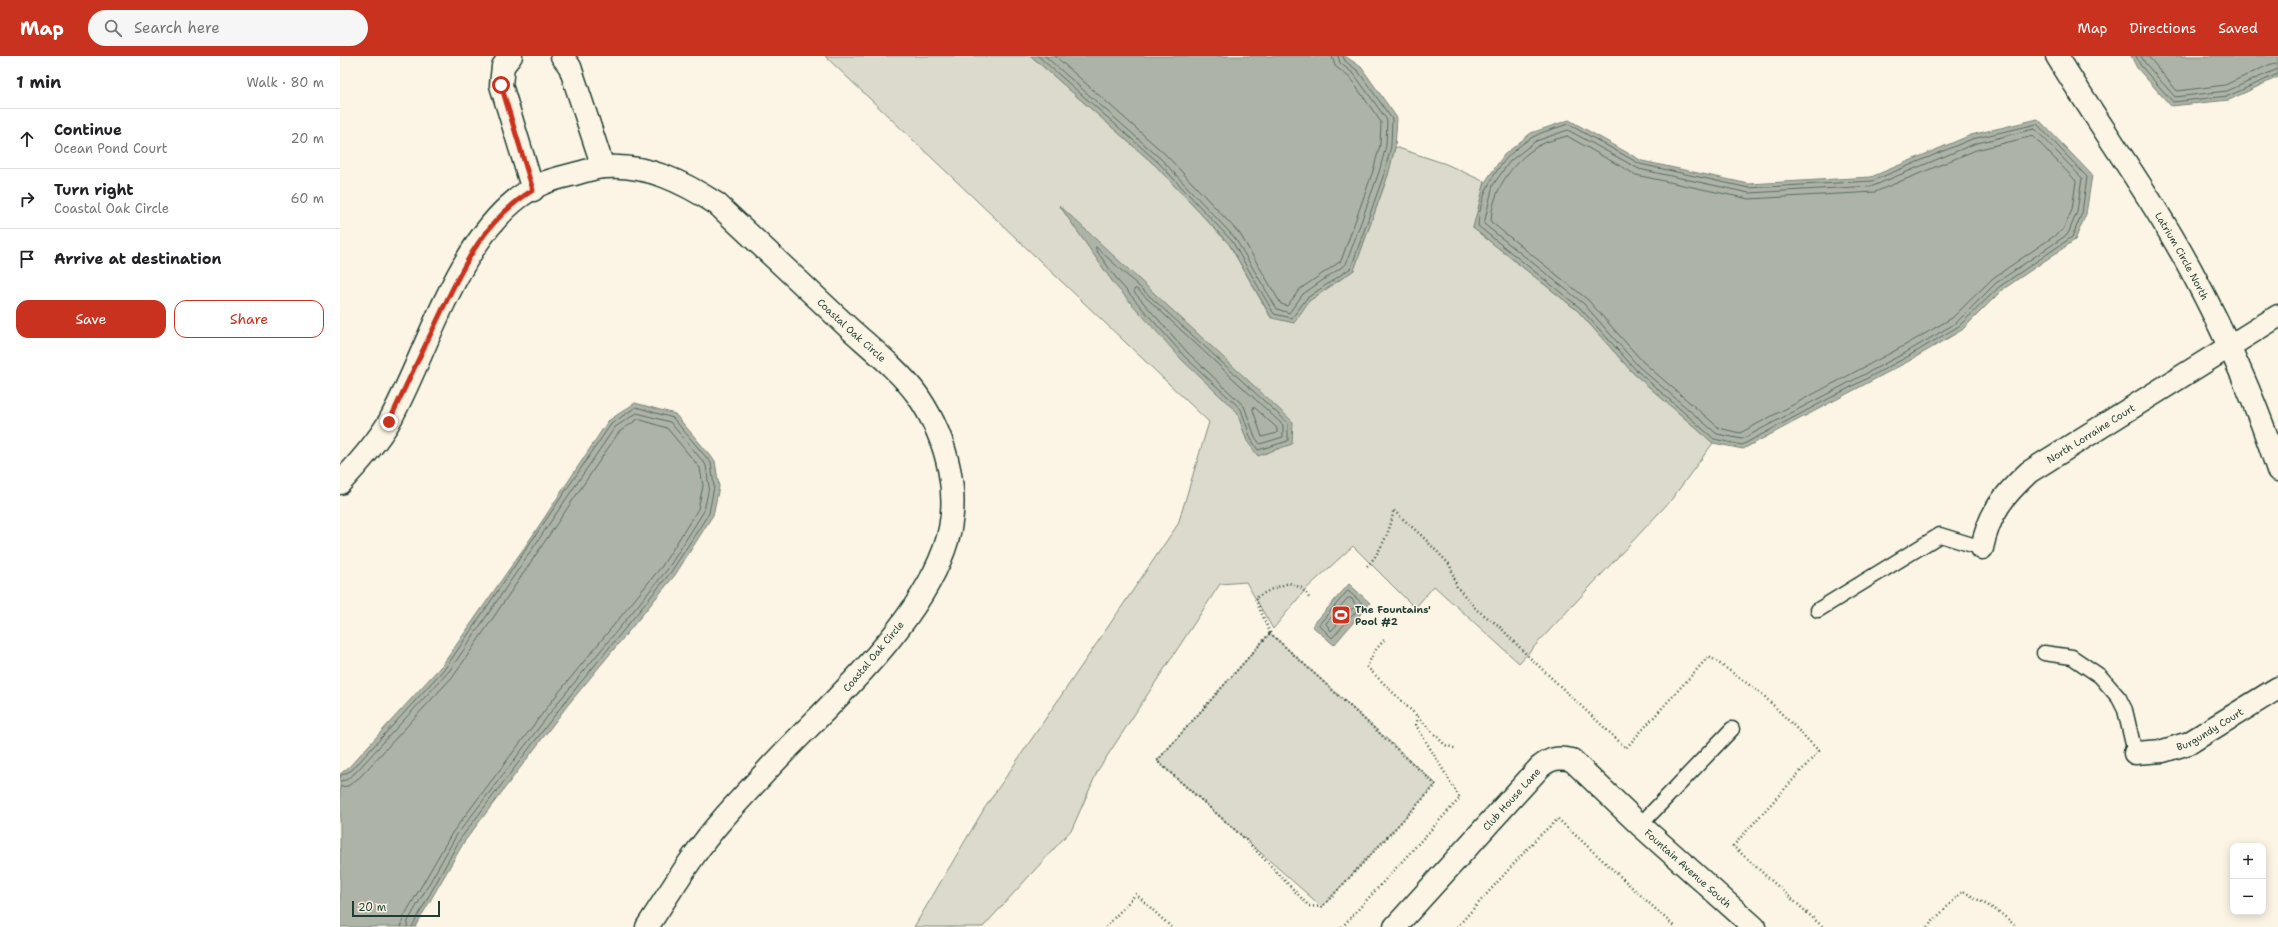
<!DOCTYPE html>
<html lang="en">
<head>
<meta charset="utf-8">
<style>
	:root { --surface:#fff; --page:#f6f6f6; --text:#202124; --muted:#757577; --line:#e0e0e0; --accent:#c8321e }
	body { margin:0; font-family:"Shantell Sans",sans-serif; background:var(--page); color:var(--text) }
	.controls { position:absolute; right:12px; bottom:12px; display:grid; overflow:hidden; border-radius:8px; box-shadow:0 2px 10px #0003 }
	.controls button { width:36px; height:36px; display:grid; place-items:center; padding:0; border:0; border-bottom:1px solid var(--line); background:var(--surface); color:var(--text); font:20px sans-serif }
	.scale { position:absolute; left:12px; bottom:10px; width:88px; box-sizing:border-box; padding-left:4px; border:2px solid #1f3d34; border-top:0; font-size:11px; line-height:14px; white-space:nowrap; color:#1f3d34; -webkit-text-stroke:3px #fcf5e5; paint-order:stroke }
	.stop { position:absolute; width:12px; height:12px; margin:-9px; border:3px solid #c8321e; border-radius:50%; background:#fff }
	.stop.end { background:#c8321e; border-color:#fff; box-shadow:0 1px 4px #0008 }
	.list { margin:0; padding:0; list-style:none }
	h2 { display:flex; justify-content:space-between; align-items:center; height:52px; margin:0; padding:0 16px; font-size:17px }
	h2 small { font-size:13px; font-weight:400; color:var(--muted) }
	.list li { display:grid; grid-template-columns:26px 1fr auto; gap:12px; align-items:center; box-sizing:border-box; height:60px; padding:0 16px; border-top:1px solid var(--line) }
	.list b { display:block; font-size:15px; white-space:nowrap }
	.list p { margin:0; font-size:13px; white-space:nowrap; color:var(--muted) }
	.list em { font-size:13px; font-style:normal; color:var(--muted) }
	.actions { display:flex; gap:8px; padding:12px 16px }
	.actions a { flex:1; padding:9px 0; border:1px solid var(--accent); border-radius:12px; text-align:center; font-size:14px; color:var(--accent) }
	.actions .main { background:var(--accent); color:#fff }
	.icon { flex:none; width:22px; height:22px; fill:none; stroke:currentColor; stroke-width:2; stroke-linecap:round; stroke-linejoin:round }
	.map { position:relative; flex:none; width:1938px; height:871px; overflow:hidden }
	header { display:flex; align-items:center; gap:24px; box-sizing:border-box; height:56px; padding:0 20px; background:var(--accent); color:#fff }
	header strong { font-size:19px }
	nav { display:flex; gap:22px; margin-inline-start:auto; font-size:14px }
	.search { width:280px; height:36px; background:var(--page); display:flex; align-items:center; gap:10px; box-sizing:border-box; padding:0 14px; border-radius:22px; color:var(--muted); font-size:15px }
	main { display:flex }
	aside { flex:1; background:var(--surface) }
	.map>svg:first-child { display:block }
	.green { fill:#dcdacc; stroke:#7e8c80; fill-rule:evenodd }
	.water { fill:#aeb3a7; stroke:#758479 }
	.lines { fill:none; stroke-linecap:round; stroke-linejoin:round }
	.shore { stroke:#586c62; stroke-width:1 }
	.service-casing { stroke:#1f3d34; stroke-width:17 }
	.minor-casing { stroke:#1f3d34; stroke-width:25 }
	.path { stroke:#1f3d34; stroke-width:2.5; stroke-dasharray:1 3; stroke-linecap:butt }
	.service { stroke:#fcf5e5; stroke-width:14 }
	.minor { stroke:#fcf5e5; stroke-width:22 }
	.route { stroke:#c8321e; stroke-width:5 }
	.labels { text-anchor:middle; stroke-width:3; stroke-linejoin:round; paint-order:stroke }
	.street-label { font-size:10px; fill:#1f3d34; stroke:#fcf5e5 }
	.poi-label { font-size:10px; font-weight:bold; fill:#1f3d34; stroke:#fcf5e5; text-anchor:start }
</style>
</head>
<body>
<header>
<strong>Map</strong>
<div class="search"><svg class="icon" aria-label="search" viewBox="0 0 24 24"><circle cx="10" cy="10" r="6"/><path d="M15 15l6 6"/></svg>Search here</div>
<nav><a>Map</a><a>Directions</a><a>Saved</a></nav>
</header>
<main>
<aside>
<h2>1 min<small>Walk · 80 m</small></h2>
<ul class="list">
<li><svg class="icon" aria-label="ahead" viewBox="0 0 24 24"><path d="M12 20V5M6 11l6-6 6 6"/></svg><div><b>Continue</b><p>Ocean Pond Court</p></div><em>20 m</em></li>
<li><svg class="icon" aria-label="right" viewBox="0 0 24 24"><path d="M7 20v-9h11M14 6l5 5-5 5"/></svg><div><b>Turn right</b><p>Coastal Oak Circle</p></div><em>60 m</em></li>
<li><svg class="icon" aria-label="arrive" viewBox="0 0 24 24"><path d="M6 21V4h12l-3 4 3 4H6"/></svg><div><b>Arrive at destination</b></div></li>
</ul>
<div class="actions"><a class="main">Save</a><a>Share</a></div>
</aside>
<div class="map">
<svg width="1938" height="871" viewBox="0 0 1938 871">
	<rect width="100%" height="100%" fill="#fcf5e5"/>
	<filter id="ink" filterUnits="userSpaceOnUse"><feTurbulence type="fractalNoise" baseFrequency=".025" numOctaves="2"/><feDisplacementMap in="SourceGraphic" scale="8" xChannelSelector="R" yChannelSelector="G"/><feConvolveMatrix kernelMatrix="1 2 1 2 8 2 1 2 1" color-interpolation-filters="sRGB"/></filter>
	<g filter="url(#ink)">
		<g class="green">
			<path d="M 485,0 L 691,0 L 816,110 L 889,188 L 931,262 L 969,245 L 1014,214 L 1048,119 L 1055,91 L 1106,108 L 1145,126 L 1133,172 L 1238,255 L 1293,317 L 1373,387 L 1331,444 L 1179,607 L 1094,530 L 1075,552 L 1013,490 L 966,533 L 933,573 L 906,526 L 880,528 L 758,714 L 732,773 L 643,871 L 574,871 L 644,753 L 838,468 L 869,366 ZM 721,151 L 952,387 L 907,385 L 897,356 L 775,229 Z"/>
			<path d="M 930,577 L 1096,728 L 982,851 L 817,705 Z"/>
		</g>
		<g class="water">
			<path d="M 691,0 L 1005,0 L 1021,11 L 1057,62 L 1055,91 L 1048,119 L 1014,214 L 969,245 L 954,267 L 932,262 L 889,188 L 816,110 Z"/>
			<path d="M 1791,0 L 1938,0 L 1938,21 L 1889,44 L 1831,50 L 1797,12 Z"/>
			<path d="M 1698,63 L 1752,119 L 1746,158 L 1735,184 L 1662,234 L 1622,274 L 1569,305 L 1403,393 L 1373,387 L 1293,317 L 1238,255 L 1133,172 L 1145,126 L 1164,99 L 1191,77 L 1229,64 L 1302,105 L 1409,128 L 1531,121 L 1631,79 Z"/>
			<path d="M 719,149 L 953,366 L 952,388 L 918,400 L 907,385 L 897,356 L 842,304 L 775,229 Z"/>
			<path d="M 295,347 L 335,358 L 375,405 L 379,431 L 373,459 L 335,519 L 227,650 L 124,786 L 75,871 L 0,871 L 0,718 L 9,711 L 103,608 L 193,479 L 268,365 Z"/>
			<path d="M 1009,528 L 1030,547 L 994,589 L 972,570 Z"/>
		</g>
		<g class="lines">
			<g class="shore">
				<path d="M 698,0 L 819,107 L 892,185 L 934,258 L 952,262 L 967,242 L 1011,212 L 1044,118 L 1051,90 L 1052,63 L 1018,15 L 1005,5 L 1003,0"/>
				<path d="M 705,0 L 822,104 L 895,182 L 937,253 L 949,257 L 963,238 L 1006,208 L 1039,116 L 1046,90 L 1047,64 L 1014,18 L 1000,7 L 998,0"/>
				<path d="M 715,0 L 826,99 L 900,178 L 941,248 L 947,250 L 960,233 L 1001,205 L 1033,115 L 1040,89 L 1041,66 L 1010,22 L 995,10 L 992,0"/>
				<path d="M 1796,0 L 1801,10 L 1833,46 L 1888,40 L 1938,18"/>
				<path d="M 1801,0 L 1805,7 L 1835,41 L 1887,35 L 1938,13"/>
				<path d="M 1808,0 L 1837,35 L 1885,29 L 1931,8 L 1938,7"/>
				<path d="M 1228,68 L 1300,108 L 1409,132 L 1532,125 L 1632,83 L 1697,68 L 1747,121 L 1742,157 L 1732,181 L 1659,231 L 1619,270 L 1567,301 L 1402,389 L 1374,383 L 1296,314 L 1240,252 L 1138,170 C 1140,134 1161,99 1193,81 C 1203,75 1217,72 1228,68 Z"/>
				<path d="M 1695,73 L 1742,122 L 1737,156 L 1728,178 L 1656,227 L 1616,267 L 1565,297 L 1402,383 L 1377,378 L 1299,311 L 1244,248 L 1144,168 L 1153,129 L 1170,105 L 1196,85 L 1228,74 L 1299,113 L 1409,137 L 1533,130 L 1634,88 Z"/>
				<path d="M 1227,80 L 1296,119 L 1409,143 L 1535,136 L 1636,94 L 1693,80 L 1736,125 L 1732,154 L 1723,174 L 1653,222 L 1612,262 L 1562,291 L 1400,377 L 1379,372 L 1303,306 L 1248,244 L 1151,166 C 1152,135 1171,107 1198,90 C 1206,85 1218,83 1227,80 Z"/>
				<path d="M 756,191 L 948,367 L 948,385 L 918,394 L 911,383 L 901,353 L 845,301 L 779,226 L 756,194 Z"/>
				<path d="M 797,233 L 943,369 L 943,381 L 920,388 L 915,381 L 904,350 L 848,297 L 794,236 L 794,234 Z"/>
				<path d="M 914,351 L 937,372 L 937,377 L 922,381 L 913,354 Z"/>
				<path d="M 1008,535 L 1023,548 L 992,582 L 979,569 Z"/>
				<path d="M 1008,542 L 1011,542 L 1016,549 L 991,575 L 986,568 Z"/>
				<path d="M 0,720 L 12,714 L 106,611 L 271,368 L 296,351 L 333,362 L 371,407 L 374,431 L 369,457 L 331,516 L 224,647 L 120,783 L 72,871"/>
				<path d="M 0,725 L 6,724 L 15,717 L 110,614 L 275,371 L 297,357 L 330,366 L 366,409 L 369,431 L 364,455 L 327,514 L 220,644 L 116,780 L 68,865 L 67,871"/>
				<path d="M 0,731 L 8,730 L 20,721 L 115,618 L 279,376 L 298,363 L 327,372 L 360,412 L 363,430 L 358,453 L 322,510 L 215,641 L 112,777 L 63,862 L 61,871"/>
			</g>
			<defs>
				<g id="service">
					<path d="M 1478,554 L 1600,479 L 1642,492"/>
					<path d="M 1704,597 L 1732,601 L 1760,620 L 1779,642 L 1785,654 L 1795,697"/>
					<path d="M 1300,769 L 1392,673"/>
				</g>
				<g id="minor">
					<path d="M 171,0 L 163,10 L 161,29 L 193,134"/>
					<path d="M 222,0 L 230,11 L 263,111"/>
					<path id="s1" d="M 1717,0 C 1761,72 1811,140 1851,214 C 1884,276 1917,347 1938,414"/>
					<path id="s2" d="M 0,427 C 18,408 35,389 49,366 C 90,293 123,159 206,126 C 216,122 228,120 238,117 C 247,115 256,111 265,111 C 307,108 343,126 377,148 C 421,189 465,231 509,272 C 531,292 561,316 578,340 C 608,384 623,443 604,494 C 574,575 489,648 431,710 C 415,728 397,746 381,765 C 353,797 331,835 307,871"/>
					<path id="s3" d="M 1642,492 C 1649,457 1664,439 1689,416 L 1938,260"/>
					<path id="s4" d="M 1795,697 L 1823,695 L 1849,687 L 1938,632"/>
					<path id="s5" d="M 1055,871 L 1200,711 C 1211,702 1218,701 1232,704 L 1300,769 L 1414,871"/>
				</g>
			</defs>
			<use href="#service" class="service-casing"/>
			<use href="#minor" class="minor-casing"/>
			<g class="path">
				<path d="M 1027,510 C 1039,499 1053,470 1053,454 L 1082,480 L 1110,509 L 1117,531 L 1137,554 L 1158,569 L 1187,599 L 1286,692 L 1369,600 L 1422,638 L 1479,695 L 1393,790 L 1483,871"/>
				<path d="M 930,577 L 1096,729 L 982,851 L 969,850 L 902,780 L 817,705 Z"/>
				<path d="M 930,577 L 915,542 L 932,533 L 949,527 L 962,532 L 970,543"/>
				<path d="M 1044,584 L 1034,596 L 1027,611 L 1078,661"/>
				<path d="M 766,871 L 796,838 L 831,871"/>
				<path d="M 1002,871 L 1120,742 L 1076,669 L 1078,661 L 1105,689 L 1117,693"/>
				<path d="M 1117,871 L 1198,781 L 1218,763 L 1335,871"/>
				<path d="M 1587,871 L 1623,835 L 1659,856 L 1677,871"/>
			</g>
			<use href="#service" class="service"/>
			<use href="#minor" class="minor"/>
		</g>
	</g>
	<g class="lines" filter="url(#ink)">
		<path class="route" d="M 49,366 C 64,333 80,300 96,267 C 121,215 141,166 193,134 L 161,29"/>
	</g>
	<defs>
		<symbol id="stadium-square" viewBox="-11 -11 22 22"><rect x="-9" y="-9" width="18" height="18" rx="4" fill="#c8321e" stroke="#fcf5e5"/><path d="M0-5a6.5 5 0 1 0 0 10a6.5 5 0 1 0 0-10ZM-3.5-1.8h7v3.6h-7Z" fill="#fff"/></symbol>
	</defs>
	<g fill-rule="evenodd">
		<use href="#stadium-square" x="990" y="548" width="22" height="22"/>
	</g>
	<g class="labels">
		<g class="street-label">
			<text dy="4" stroke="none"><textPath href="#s1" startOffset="236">Latrium Circle North</textPath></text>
			<text dy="4" stroke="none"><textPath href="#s2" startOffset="737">Coastal Oak Circle</textPath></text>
			<text dy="4" stroke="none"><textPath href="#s3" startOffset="164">North Lorraine Court</textPath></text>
			<text transform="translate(533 600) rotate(-50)" y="4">Coastal Oak Circle</text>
			<text dy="4" stroke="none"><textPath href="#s4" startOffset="80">Burgundy Court</textPath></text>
			<text dy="4" stroke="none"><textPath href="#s5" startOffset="173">Club House Lane</textPath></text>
			<text dy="4" stroke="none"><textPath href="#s5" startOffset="409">Fountain Avenue South</textPath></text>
		</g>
		<g class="poi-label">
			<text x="1015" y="557">The Fountains'<tspan x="1015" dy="12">Pool #2</tspan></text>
		</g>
	</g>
</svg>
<div class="controls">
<button>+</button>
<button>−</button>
</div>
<div class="scale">20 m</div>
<div class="stop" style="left:161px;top:29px"></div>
<div class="stop end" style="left:49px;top:366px"></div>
</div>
</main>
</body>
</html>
